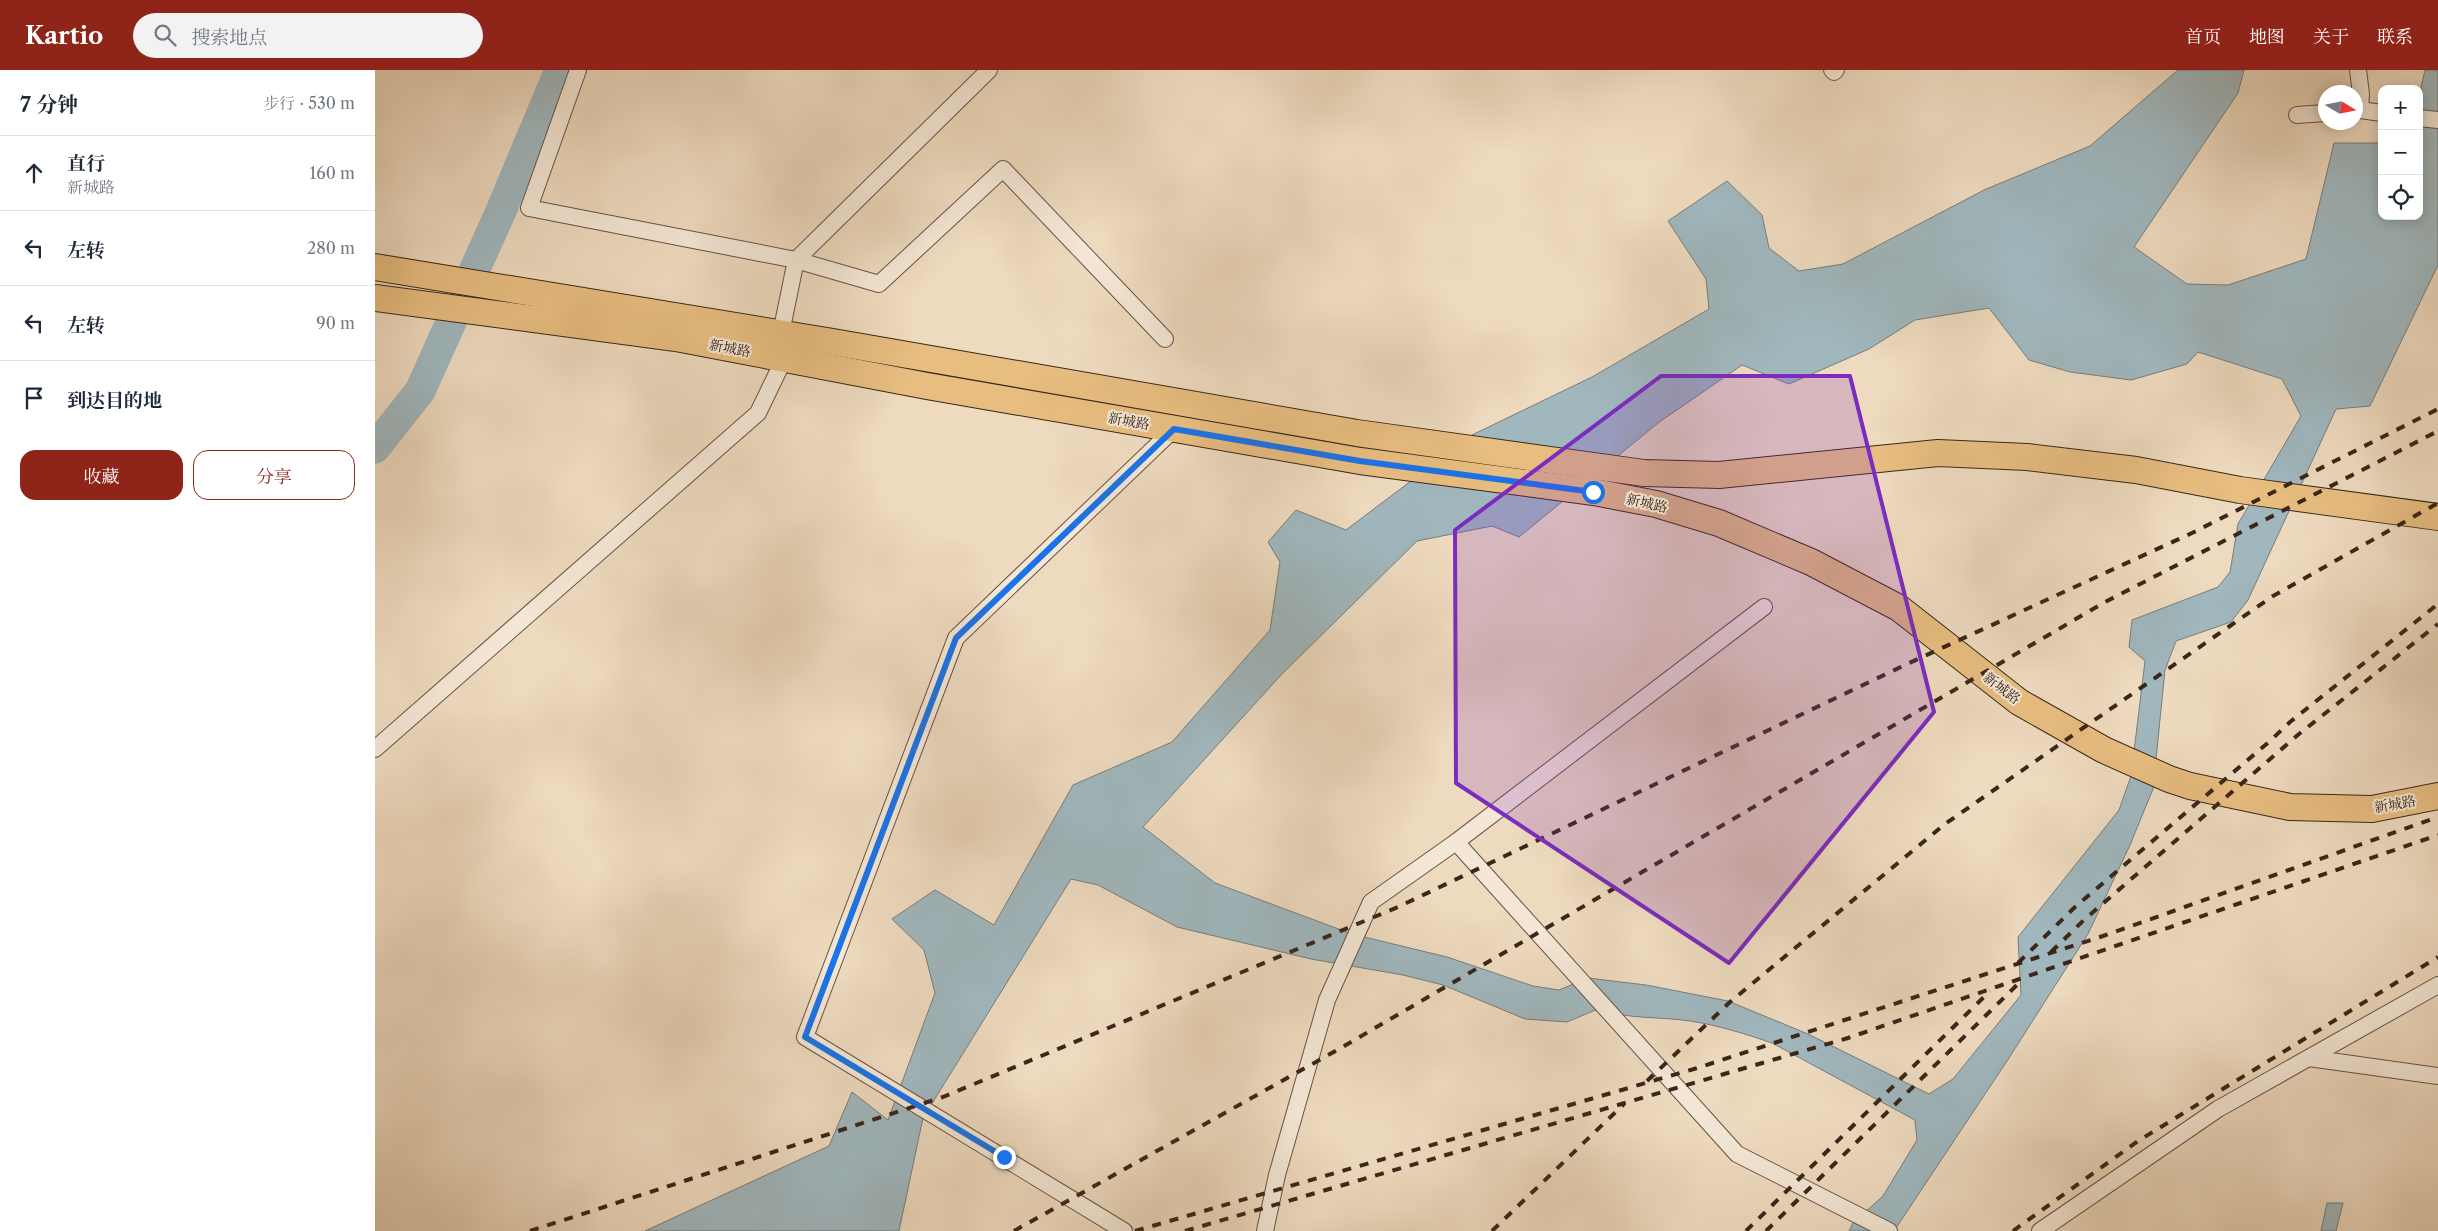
<!DOCTYPE html>
<html lang="zh">
<head>
<meta charset="utf-8">
<style>
	:root { --surface:#fff; --page:#f2f2f3; --text:#1f2937; --muted:#747a83; --line:#e0e1e3; --accent:#8f2418 }
	body { margin:0; font-family:"Libre Caslon Text","Noto Serif SC",serif; background:var(--page); color:var(--text) }
	.controls { position:absolute; right:15px; top:15px; display:grid; overflow:hidden; border-radius:10px; box-shadow:0 2px 12px #0003 }
	.controls button { width:45px; height:45px; display:grid; place-items:center; padding:0; border:0; border-bottom:1px solid var(--line); background:var(--surface); color:var(--text); font:25px sans-serif }
	.compass { position:absolute; left:1943px; top:15px; width:45px; height:45px; border-radius:50%; background:var(--surface); box-shadow:0 2px 12px #0003; rotate:100deg }
	.stop { position:absolute; width:15px; height:15px; margin:-11px; border:4px solid #1a73e8; border-radius:50%; background:#fff }
	.stop.end { background:#1a73e8; border-color:#fff; box-shadow:0 1px 5px #0008 }
	.list { margin:0; padding:0; list-style:none }
	h2 { display:flex; justify-content:space-between; align-items:center; height:65px; margin:0; padding:0 20px; font-size:21px }
	h2 small { font-size:16px; font-weight:400; color:var(--muted) }
	.list li { display:grid; grid-template-columns:32px 1fr auto; gap:15px; align-items:center; box-sizing:border-box; height:75px; padding:0 20px; border-top:1px solid var(--line) }
	.list b { display:block; font-size:19px; white-space:nowrap }
	.list p { margin:0; font-size:16px; white-space:nowrap; color:var(--muted) }
	.list em { font-size:16px; font-style:normal; color:var(--muted) }
	.actions { display:flex; gap:10px; padding:15px 20px }
	.actions a { flex:1; padding:11px 0; border:1px solid var(--accent); border-radius:15px; text-align:center; font-size:18px; color:var(--accent) }
	.actions .main { background:var(--accent); color:#fff }
	.icon { flex:none; width:28px; height:28px; fill:none; stroke:currentColor; stroke-width:2; stroke-linecap:round; stroke-linejoin:round }
	.map { position:relative; flex:none; width:2063px; height:1161px; overflow:hidden }
	header { display:flex; align-items:center; gap:30px; box-sizing:border-box; height:70px; padding:0 25px; background:var(--accent); color:#fff }
	header strong { font-size:24px }
	nav { display:flex; gap:28px; margin-inline-start:auto; font-size:18px }
	.search { width:350px; height:45px; background:var(--page); display:flex; align-items:center; gap:12px; box-sizing:border-box; padding:0 18px; border-radius:28px; color:var(--muted); font-size:19px }
	main { display:flex }
	aside { flex:1; background:var(--surface) }
	.map>svg:first-child { display:block }
	.water { fill:#a0b7be; stroke:#777d7c; fill-rule:evenodd }
	.lines { fill:none; stroke-linecap:round; stroke-linejoin:round }
	.river { stroke:#a0b7be; stroke-width:31 }
	.street-casing { stroke:#675343; stroke-width:18 }
	.primary-casing { stroke:#3a261a; stroke-width:28 }
	.street { stroke:#f4e7d5; stroke-width:16 }
	.primary { stroke:#e7bd80; stroke-width:26 }
	.rail { stroke:#3a261a; stroke-width:4; stroke-dasharray:9 9; stroke-linecap:butt }
	.route { stroke:#1a73e8; stroke-width:6 }
	.marked { fill:#7b2cbf; fill-opacity:0.2; stroke:#7b2cbf; stroke-width:4; stroke-linejoin:round }
	.labels { text-anchor:middle; stroke-width:4; stroke-linejoin:round; paint-order:stroke }
	.street-label { font-size:14px; fill:#3a261a; stroke:#f4e7d5 }
</style>
</head>
<body>
<header>
<strong>Kartio</strong>
<div class="search"><svg class="icon" aria-label="search" viewBox="0 0 24 24"><circle cx="10" cy="10" r="6"/><path d="M15 15l6 6"/></svg>搜索地点</div>
<nav><a>首页</a><a>地图</a><a>关于</a><a>联系</a></nav>
</header>
<main>
<aside>
<h2>7 分钟<small>步行 · 530 m</small></h2>
<ul class="list">
<li><svg class="icon" aria-label="ahead" viewBox="0 0 24 24"><path d="M12 20V5M6 11l6-6 6 6"/></svg><div><b>直行</b><p>新城路</p></div><em>160 m</em></li>
<li><svg class="icon" aria-label="left" viewBox="0 0 24 24"><path d="M17 20v-9H6M10 6l-5 5 5 5"/></svg><div><b>左转</b></div><em>280 m</em></li>
<li><svg class="icon" aria-label="left" viewBox="0 0 24 24"><path d="M17 20v-9H6M10 6l-5 5 5 5"/></svg><div><b>左转</b></div><em>90 m</em></li>
<li><svg class="icon" aria-label="arrive" viewBox="0 0 24 24"><path d="M6 21V4h12l-3 4 3 4H6"/></svg><div><b>到达目的地</b></div></li>
</ul>
<div class="actions"><a class="main">收藏</a><a>分享</a></div>
</aside>
<div class="map">
<svg width="2063" height="1161" viewBox="0 0 2063 1161">
	<rect width="100%" height="100%" fill="#eedabf"/>
	<filter id="stains"><feTurbulence type="fractalNoise" baseFrequency=".004" numOctaves="4"/><feColorMatrix values="0 0 0 0 .2 0 0 0 0 .09 0 0 0 0 .02 0 0 0 .5 -.17"/></filter>
	<radialGradient id="worn" r=".72"><stop offset=".6" stop-color="#630" stop-opacity="0"/><stop offset="1" stop-color="#630" stop-opacity=".3"/></radialGradient>
	<g class="water">
		<path d="M 1803,0 L 1869,0 L 1863,23 L 1759,177 L 1812,214 L 1853,215 L 1931,189 L 1959,73 L 2007,73 L 2007,146 L 2044,146 L 2044,26 L 2050,0 L 2063,0 L 2063,195 L 1995,336 L 1961,339 L 1873,530 L 1856,552 L 1801,571 L 1790,600 L 1778,719 L 1755,775 L 1713,864 L 1634,988 L 1519,1161 L 1474,1161 L 1478,1153 L 1508,1126 L 1542,1070 L 1540,1050 L 1397,973 C 1371,964 1342,955 1315,951 C 1281,946 1257,950 1223,939 L 1192,952 L 1150,949 L 1068,915 L 1028,905 L 936,889 L 802,857 L 723,815 L 696,809 L 548,1048 L 524,1161 L 270,1161 L 454,1076 L 477,1022 L 513,1050 L 560,923 L 549,880 L 517,849 L 560,820 L 619,855 L 698,715 L 797,672 L 895,560 L 905,492 L 893,472 L 921,440 L 971,460 L 1097,365 L 1217,307 L 1334,239 L 1331,209 L 1293,151 L 1352,111 L 1387,145 L 1394,178 L 1424,201 L 1468,194 L 1609,120 L 1715,76 ZM 1614,238 L 1654,290 L 1695,302 L 1756,310 L 1812,294 L 1823,282 L 1907,309 L 1926,346 L 1863,454 L 1855,502 L 1843,517 L 1757,550 L 1754,577 L 1770,591 L 1756,706 L 1744,740 L 1643,867 L 1646,925 L 1578,1009 L 1554,1024 L 1433,964 L 1353,931 L 1271,915 L 1213,908 L 1184,920 L 1158,916 L 1072,887 L 977,864 L 840,813 L 768,757 L 906,605 L 1042,471 L 1117,456 L 1144,467 L 1283,353 L 1367,295 L 1414,314 L 1494,279 L 1540,250 Z"/>
		<path d="M 1952,1133 L 1968,1133 L 1961,1161 L 1946,1161 Z"/>
	</g>
	<g class="lines">
		<path class="river" d="M 0,378 L 45,321 L 126,141 L 185,0"/>
		<defs>
			<g id="street">
				<path d="M 203,0 L 154,138 L 421,190 L 504,214 L 628,99 L 790,269"/>
				<path d="M 1457,0 L 1459,2 L 1461,0"/>
				<path d="M 1980,40 L 1985,40 L 1986,24 L 1983,0"/>
				<path d="M 1985,40 L 2007,43"/>
				<path d="M 1922,45 L 1950,43"/>
				<path d="M 2044,48 L 2063,50"/>
				<path d="M 406,263 L 421,190 L 614,0"/>
				<path d="M 1389,537 L 1081,772 L 1362,1084 L 1514,1161"/>
				<path d="M 0,679 L 383,343 L 409,289"/>
				<path d="M 1934,988 L 2063,1006"/>
				<path d="M 749,1161 L 430,967 L 581,568 L 799,359"/>
				<path d="M 890,1161 L 902,1105 L 952,930 L 996,832 L 1081,772"/>
				<path d="M 1665,1161 L 1843,1039 L 2063,915"/>
			</g>
			<g id="primary">
				<path d="M 0,197 L 458,272 L 982,363 L 1269,403 L 1344,405 L 1563,383 L 1652,387 L 1761,400 L 1865,420 L 2063,447"/>
				<path d="M 0,228 L 301,268 L 552,316 L 985,391 L 1219,422 L 1281,434 L 1344,453 L 1436,492 L 1524,538 L 1644,632 L 1729,680 L 1794,709 L 1815,716 L 1915,737 L 1997,739 L 2063,726"/>
			</g>
		</defs>
		<use href="#street" class="street-casing"/>
		<use href="#primary" class="primary-casing"/>
		<use href="#street" class="street"/>
		<use href="#primary" class="primary"/>
		<g class="rail">
			<path d="M 1676,882 L 1710,849 L 1924,664 L 2063,554"/>
			<path d="M 1643,893 L 1700,837 L 1895,671 L 1915,652 L 2063,534"/>
			<path d="M 1272,1011 L 1355,932 L 1570,754 L 1898,526 L 2063,433"/>
			<path d="M 155,1161 L 568,1027 L 1023,837 L 1530,595 L 1817,463 L 2063,339"/>
			<path d="M 639,1161 L 964,979 L 1730,532 L 2063,361"/>
			<path d="M 760,1161 L 1319,999 L 1728,866 L 2063,747"/>
			<path d="M 810,1161 L 1473,968 L 2063,765"/>
			<path d="M 1117,1161 L 1249,1034"/>
			<path d="M 1371,1161 L 1615,921"/>
			<path d="M 1391,1161 L 1647,910"/>
			<path d="M 1638,1161 L 1763,1071 L 2063,887"/>
		</g>
	</g>
	<g class="lines">
		<path class="route" d="M 629,1087 L 430,967 L 581,568 L 799,359 L 985,391 L 1218,422"/>
	</g>
	<path class="marked" d="M 1286,306 L 1475,306 L 1559,642 L 1354,893 L 1081,713 L 1080,460 Z"/>
	<g class="labels">
		<g class="street-label">
			<text transform="translate(355 278) rotate(11)" y="5">新城路</text>
			<text transform="translate(754 351) rotate(10)" y="5">新城路</text>
			<text transform="translate(1272 433) rotate(13)" y="5">新城路</text>
			<text transform="translate(1627 618) rotate(37)" y="5">新城路</text>
			<text transform="translate(2020 734) rotate(-10)" y="5">新城路</text>
		</g>
	</g>
	<rect width="100%" height="100%" filter="url(#stains)"/>
	<rect width="100%" height="100%" fill="url(#worn)"/>
</svg>
<div class="controls">
<button>+</button>
<button>−</button>
<button><svg class="icon" aria-label="locate" viewBox="0 0 24 24"><circle cx="12" cy="12" r="6"/><path d="M12 2v4M12 18v4M2 12h4M18 12h4"/></svg></button>
</div>
<svg class="compass" viewBox="-18 -18 36 36"><path d="M0-13l5 13h-10z" fill="#e53935"/><path d="M0 13l5-13h-10z" fill="#747a83"/></svg>
<div class="stop" style="left:1218px;top:422px"></div>
<div class="stop end" style="left:629px;top:1087px"></div>
</div>
</main>
</body>
</html>
